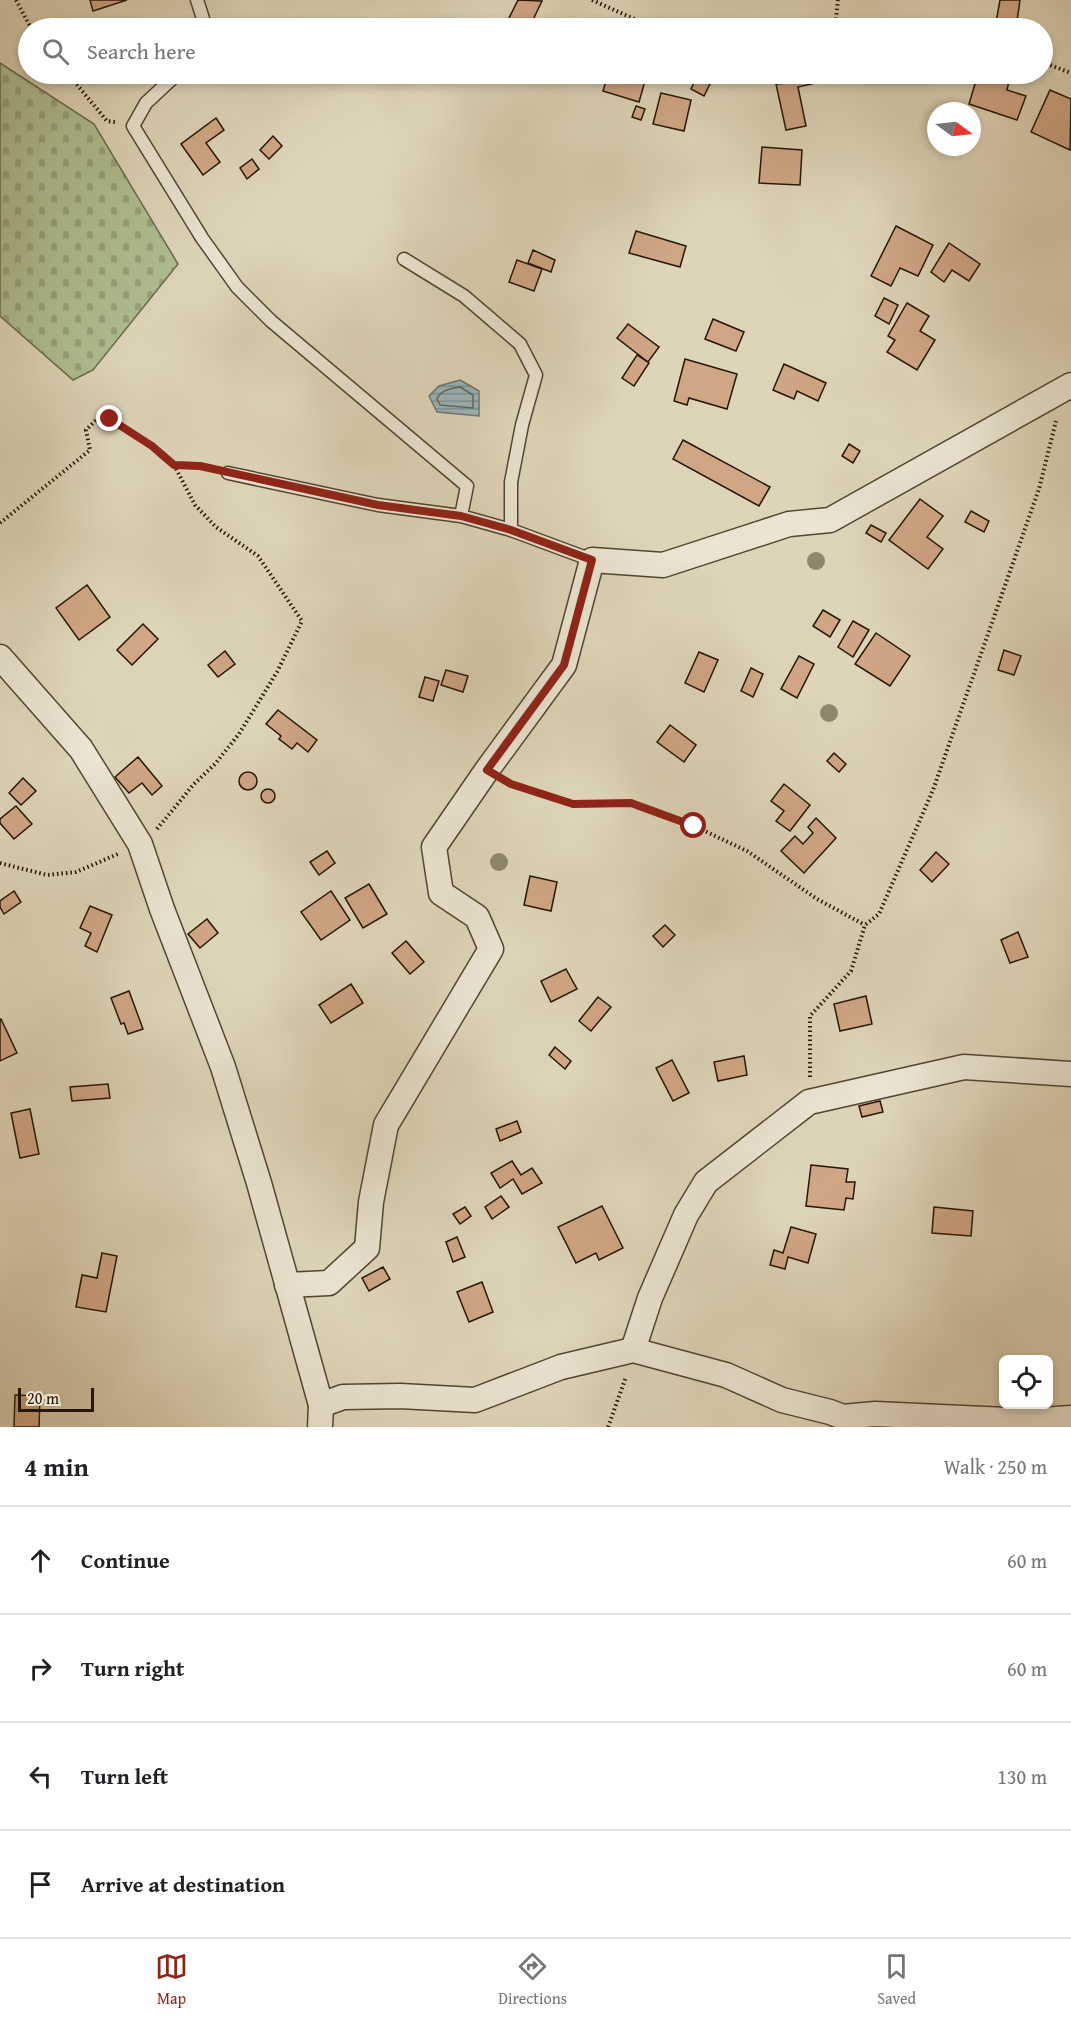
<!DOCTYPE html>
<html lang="en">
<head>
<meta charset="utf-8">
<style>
	:root { --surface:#fff; --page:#f6f6f6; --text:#202124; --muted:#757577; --line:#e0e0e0; --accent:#8f2418 }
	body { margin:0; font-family:"Gentium Book Plus",serif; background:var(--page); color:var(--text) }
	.controls { position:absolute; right:18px; bottom:18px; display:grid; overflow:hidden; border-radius:9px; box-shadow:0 3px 9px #0003 }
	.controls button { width:54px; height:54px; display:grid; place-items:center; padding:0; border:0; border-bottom:2px solid var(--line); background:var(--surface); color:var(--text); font:30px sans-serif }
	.compass { position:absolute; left:927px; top:102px; width:54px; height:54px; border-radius:50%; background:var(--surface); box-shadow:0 3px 9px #0003; rotate:105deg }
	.scale { position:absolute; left:18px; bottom:15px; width:76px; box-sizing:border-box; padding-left:6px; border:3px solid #251504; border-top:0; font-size:16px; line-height:21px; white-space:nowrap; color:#251504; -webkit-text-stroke:4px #eae4d1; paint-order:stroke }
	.stop { position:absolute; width:18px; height:18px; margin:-14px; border:4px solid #8f2418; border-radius:50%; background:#fff }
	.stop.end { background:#8f2418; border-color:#fff; box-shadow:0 2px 6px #0008 }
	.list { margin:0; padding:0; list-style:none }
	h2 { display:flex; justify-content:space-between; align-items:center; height:78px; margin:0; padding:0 24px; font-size:26px }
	h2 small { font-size:20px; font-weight:400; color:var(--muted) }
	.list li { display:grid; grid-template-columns:39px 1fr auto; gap:18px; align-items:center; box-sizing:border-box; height:108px; padding:0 24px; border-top:2px solid var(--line) }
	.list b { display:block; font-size:22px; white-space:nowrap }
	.list em { font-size:20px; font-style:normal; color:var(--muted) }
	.icon { flex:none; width:33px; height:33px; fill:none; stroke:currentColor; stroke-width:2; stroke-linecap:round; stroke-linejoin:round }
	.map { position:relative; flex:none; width:1071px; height:1427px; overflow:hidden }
	.search { position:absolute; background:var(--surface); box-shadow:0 3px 9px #0003; left:18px; right:18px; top:18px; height:66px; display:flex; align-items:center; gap:15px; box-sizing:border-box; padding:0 21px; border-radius:33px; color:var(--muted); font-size:22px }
	.sheet { height:510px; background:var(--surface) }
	nav { display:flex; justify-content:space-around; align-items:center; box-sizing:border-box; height:84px; border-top:2px solid var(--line); background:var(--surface); font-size:16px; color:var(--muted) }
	nav a { display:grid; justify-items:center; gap:3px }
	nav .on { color:var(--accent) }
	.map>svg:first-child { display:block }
	.cemetery { fill:url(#cemetery-stones); stroke:#6a6a4a; stroke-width:1.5 }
	.water { fill:url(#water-rules); stroke:#6b7572; stroke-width:1.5 }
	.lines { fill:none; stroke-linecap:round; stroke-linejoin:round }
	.shore { stroke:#606560; stroke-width:1.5 }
	.building { fill:#d0a684; stroke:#251504; stroke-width:1.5 }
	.service-casing { stroke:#534531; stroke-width:15 }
	.minor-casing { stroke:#534531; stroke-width:27 }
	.path { stroke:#251504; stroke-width:4; stroke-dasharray:1.5 3; stroke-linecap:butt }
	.service { stroke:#eae4d1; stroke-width:12 }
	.minor { stroke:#eae4d1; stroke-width:24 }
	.tree { fill:#8f876c }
	.route { stroke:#8f2418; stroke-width:8 }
</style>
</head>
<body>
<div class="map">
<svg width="1071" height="1427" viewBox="0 0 1071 1427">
	<defs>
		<pattern id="cemetery-stones" width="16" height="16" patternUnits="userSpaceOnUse" patternTransform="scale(1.5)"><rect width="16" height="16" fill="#aebe91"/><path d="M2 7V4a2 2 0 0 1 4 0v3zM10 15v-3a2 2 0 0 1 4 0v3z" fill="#96a27b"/></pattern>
		<pattern id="water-rules" width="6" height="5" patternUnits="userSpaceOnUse" patternTransform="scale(1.5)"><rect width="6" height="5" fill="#9ab5bb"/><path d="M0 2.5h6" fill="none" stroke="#7d9296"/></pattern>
	</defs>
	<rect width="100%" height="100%" fill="#ded5b8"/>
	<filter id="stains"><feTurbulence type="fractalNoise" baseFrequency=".00333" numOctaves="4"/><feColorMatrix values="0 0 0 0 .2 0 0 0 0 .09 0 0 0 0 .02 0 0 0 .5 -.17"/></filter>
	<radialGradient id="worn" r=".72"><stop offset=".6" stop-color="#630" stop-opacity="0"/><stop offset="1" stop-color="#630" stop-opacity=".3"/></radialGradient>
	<path class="cemetery" d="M 0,63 L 94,124 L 178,264 L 93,370 L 73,380 L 0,316 Z"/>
	<path class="water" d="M 460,380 L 479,391 L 479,416 L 437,412 L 429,396 L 439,386 Z"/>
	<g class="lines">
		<path class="shore" d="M 460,387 L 473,395 L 473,408 L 440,405 L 437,399 C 440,390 452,388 460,387 Z"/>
	</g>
	<g class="building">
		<path d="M 90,0 L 127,0 L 93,11 Z"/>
		<path d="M 518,0 L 542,1 L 529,28 L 504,28 Z"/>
		<path d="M 1000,0 L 1020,0 L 1016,28 L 995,28 Z"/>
		<path d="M 608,74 L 647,74 L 639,102 L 603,91 Z"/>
		<path d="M 783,74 L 819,74 L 820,82 L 798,87 L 806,126 L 786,130 L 776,84 L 785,83 Z"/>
		<path d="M 978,74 L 986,74 L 1009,81 L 1007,90 L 1026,96 L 1017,120 L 969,104 Z"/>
		<path d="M 697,77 L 710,84 L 704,96 L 691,89 Z"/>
		<path d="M 1050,90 L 1071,99 L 1070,150 L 1031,132 Z"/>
		<path d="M 661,93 L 691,100 L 684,131 L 653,124 Z"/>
		<path d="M 636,106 L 645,109 L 641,120 L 632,117 Z"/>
		<path d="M 216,118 L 224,130 L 206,143 L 220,162 L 203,175 L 181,144 Z"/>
		<path d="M 273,136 L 282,146 L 269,159 L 260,150 Z"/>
		<path d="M 762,147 L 802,150 L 800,185 L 759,183 Z"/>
		<path d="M 252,159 L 259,169 L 247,179 L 240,168 Z"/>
		<path d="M 896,226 L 933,245 L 918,276 L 900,268 L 891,286 L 871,276 Z"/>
		<path d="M 636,231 L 686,246 L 680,267 L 629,253 Z"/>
		<path d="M 949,243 L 980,264 L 969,281 L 952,270 L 944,282 L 931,272 Z"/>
		<path d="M 533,250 L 555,260 L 551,272 L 528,263 Z"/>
		<path d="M 517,260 L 542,269 L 534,291 L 509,282 Z"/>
		<path d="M 884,298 L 898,305 L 889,324 L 875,316 Z"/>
		<path d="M 907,303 L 929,316 L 920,331 L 935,340 L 917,370 L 887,352 L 895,340 L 888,336 Z"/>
		<path d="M 713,319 L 744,332 L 736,351 L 705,339 Z"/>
		<path d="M 628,324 L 659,347 L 648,362 L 617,338 Z"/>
		<path d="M 637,355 L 649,363 L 634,386 L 622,378 Z"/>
		<path d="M 685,359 L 737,374 L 727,409 L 689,398 L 687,405 L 674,401 Z"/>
		<path d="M 784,364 L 826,383 L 818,401 L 797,391 L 794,399 L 773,390 Z"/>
		<path d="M 683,440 L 770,487 L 759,506 L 673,459 Z"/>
		<path d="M 849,444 L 860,451 L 853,463 L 842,456 Z"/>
		<path d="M 920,499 L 943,516 L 927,537 L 943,549 L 928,569 L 889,540 Z"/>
		<path d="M 971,511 L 989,521 L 984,532 L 965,522 Z"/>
		<path d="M 871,525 L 886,533 L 881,542 L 866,533 Z"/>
		<path d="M 87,585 L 110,617 L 79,640 L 56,608 Z"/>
		<path d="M 823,610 L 840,620 L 830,637 L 813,626 Z"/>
		<path d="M 853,621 L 869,630 L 853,657 L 838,647 Z"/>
		<path d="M 143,624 L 158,639 L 132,665 L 117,650 Z"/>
		<path d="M 876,633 L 910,656 L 890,686 L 855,664 Z"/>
		<path d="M 1004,650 L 1021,656 L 1014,675 L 998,670 Z"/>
		<path d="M 225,651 L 235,664 L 218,677 L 208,665 Z"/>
		<path d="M 699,652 L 718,660 L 704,692 L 685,683 Z"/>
		<path d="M 799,656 L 814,664 L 797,698 L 781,689 Z"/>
		<path d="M 751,668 L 763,674 L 753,697 L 741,691 Z"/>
		<path d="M 446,670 L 468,676 L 463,692 L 441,685 Z"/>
		<path d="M 425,677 L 439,681 L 433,701 L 419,697 Z"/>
		<path d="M 278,710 L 317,740 L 308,752 L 297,743 L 292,749 L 279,739 L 281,736 L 266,724 Z"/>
		<path d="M 670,725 L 696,745 L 684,762 L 657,742 Z"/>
		<path d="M 834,753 L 846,764 L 839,772 L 827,761 Z"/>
		<path d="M 138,757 L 162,786 L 152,795 L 142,783 L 129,793 L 115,777 Z"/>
		<circle cx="248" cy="781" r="9"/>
		<path d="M 23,778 L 36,791 L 21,805 L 9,793 Z"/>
		<path d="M 784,784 L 810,805 L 790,831 L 776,821 L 784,811 L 771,801 Z"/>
		<circle cx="268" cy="796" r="7"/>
		<path d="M 16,806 L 32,824 L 14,839 L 0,823 L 0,819 Z"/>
		<path d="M 816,818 L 836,838 L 804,873 L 781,851 L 795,836 L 803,844 L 813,833 L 808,827 Z"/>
		<path d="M 327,851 L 335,863 L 319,875 L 310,862 Z"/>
		<path d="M 936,852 L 949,864 L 932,882 L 920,870 Z"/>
		<path d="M 530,876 L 557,882 L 551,911 L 524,905 Z"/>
		<path d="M 369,884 L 387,914 L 363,928 L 345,898 Z"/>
		<path d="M 14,891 L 21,902 L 4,914 L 0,907 L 0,901 Z"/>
		<path d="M 331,891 L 350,920 L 321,940 L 301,912 Z"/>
		<path d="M 90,906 L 112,915 L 97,952 L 85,946 L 91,933 L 80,928 Z"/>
		<path d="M 207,919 L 218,933 L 200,948 L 188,934 Z"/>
		<path d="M 665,925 L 675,935 L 663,947 L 653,936 Z"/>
		<path d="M 1018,932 L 1028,957 L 1010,963 L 1001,940 Z"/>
		<path d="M 406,941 L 424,962 L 410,974 L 392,953 Z"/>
		<path d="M 566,969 L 577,989 L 551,1002 L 541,981 Z"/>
		<path d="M 351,984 L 363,1003 L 331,1023 L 319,1005 Z"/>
		<path d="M 129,991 L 143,1029 L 128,1034 L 124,1023 L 121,1024 L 111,998 Z"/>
		<path d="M 866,996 L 872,1024 L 840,1031 L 834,1004 Z"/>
		<path d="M 598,997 L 611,1007 L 591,1031 L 579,1021 Z"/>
		<path d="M 1,1019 L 17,1053 L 0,1061 L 0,1019 Z"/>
		<path d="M 555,1047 L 571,1061 L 565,1069 L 549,1055 Z"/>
		<path d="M 744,1056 L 747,1075 L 718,1081 L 714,1062 Z"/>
		<path d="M 672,1060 L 689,1093 L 673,1101 L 656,1068 Z"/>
		<path d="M 108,1084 L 110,1098 L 72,1101 L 70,1087 Z"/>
		<path d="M 880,1101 L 883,1112 L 862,1117 L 859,1106 Z"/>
		<path d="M 30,1109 L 39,1154 L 20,1158 L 11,1113 Z"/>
		<path d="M 517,1121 L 521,1132 L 500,1141 L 496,1129 Z"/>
		<path d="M 512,1161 L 521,1175 L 532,1168 L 542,1183 L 522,1194 L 513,1179 L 500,1188 L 491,1173 Z"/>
		<path d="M 811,1165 L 848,1169 L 846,1182 L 855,1182 L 853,1199 L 846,1198 L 844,1210 L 806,1206 Z"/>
		<path d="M 501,1196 L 509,1207 L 492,1219 L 485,1207 Z"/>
		<path d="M 602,1206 L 623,1248 L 599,1260 L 596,1253 L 576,1263 L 558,1227 Z"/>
		<path d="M 465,1207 L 471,1216 L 460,1224 L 453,1214 Z"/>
		<path d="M 934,1207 L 973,1211 L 971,1236 L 932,1233 Z"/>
		<path d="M 791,1227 L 816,1234 L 808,1263 L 788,1257 L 785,1269 L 770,1265 L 774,1250 L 783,1253 Z"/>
		<path d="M 457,1237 L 465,1257 L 453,1262 L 446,1242 Z"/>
		<path d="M 102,1253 L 117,1256 L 106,1312 L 76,1307 L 82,1275 L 97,1278 Z"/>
		<path d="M 383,1267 L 390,1279 L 369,1291 L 362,1278 Z"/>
		<path d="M 482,1282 L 493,1312 L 469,1322 L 457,1292 Z"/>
		<path d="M 15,1395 L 40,1396 L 39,1427 L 14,1427 Z"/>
	</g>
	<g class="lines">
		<defs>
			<g id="service">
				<path d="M 197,0 L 206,28"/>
				<path d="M 177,74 L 146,103 L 133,126 L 202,238 L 237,287 L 271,321 L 467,486 L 461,516"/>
				<path d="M 404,259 L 464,296 L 520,344 L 536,375 L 522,425 L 511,482 L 511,530"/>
				<path d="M 228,473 L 378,505 L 461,516 L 511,530 L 592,560"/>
			</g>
			<g id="minor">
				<path d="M 0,657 L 81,749 L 140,844 L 162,909 L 223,1067 L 259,1183 L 321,1405 L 320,1427"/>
				<path d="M 287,1285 L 329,1283 L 367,1248 L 371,1202 L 386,1125 L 491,949 L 477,917 L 441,893 L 434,847 L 487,770 L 564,665 L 592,560 L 663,565 L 789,524 L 830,520 L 1071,385"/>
				<path d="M 633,1350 L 650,1298 L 686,1215 L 706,1182 L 809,1102 L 964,1067 L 1071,1074"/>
				<path d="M 321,1405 L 343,1397 L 400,1396 L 475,1400 L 561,1367 L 633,1350 L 726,1375 L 782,1400 L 830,1412 L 843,1417 L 875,1414 L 1027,1421 L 1071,1418"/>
			</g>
		</defs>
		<use href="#service" class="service-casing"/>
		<use href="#minor" class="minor-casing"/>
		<g class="path">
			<path d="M 16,0 L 31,28"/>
			<path d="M 592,0 L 641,22 L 667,28"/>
			<path d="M 835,28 L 838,0"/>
			<path d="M 1042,62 L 1071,73"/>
			<path d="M 68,74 L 107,121 L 115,122"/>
			<path d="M 0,523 L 90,450 L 86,430 L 96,420 L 110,419 L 152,446 L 174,465 L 200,466 L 210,468"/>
			<path d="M 508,782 L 573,804 L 631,803 L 694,826 L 747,851 L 817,899 L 865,925"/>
			<path d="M 157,829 L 194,784 L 215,764 L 239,734 L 277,672 L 302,621 L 258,556 L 216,527 L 195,505 L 174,465"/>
			<path d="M 0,863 L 47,875 L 76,872 L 118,854"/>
			<path d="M 810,1077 L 810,1016 L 851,971 L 865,925 L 879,914 L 933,790 L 1039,489 L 1056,421"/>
			<path d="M 608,1427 L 626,1377"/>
		</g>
		<use href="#service" class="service"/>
		<use href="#minor" class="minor"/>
	</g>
	<g class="tree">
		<circle cx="816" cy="561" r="9"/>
		<circle cx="829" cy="713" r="9"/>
		<circle cx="499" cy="862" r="9"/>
	</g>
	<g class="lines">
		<path class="route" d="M 110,419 L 152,446 L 174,465 L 200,466 L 378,505 L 461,516 L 511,530 L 592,560 L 564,665 L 487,770 L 511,784 L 573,804 L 631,803 L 694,826"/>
	</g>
	<rect width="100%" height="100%" filter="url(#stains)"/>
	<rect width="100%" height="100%" fill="url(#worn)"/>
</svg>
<div class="controls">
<button><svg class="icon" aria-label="locate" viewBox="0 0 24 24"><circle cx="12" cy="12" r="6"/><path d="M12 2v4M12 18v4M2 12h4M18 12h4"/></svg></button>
</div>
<svg class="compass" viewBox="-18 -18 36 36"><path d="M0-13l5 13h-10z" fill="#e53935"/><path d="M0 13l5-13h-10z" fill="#757577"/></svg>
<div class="scale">20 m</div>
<div class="stop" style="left:694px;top:826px"></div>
<div class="stop end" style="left:110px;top:419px"></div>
<div class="search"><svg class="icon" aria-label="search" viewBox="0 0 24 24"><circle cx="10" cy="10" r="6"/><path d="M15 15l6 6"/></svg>Search here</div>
</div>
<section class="sheet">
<h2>4 min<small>Walk · 250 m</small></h2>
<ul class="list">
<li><svg class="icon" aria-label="ahead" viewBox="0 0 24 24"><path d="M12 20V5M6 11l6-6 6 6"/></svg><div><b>Continue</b></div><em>60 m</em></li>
<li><svg class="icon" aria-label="right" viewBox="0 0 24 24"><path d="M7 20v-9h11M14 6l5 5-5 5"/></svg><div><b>Turn right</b></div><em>60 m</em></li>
<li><svg class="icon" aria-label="left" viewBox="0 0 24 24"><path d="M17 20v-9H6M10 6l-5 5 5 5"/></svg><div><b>Turn left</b></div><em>130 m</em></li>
<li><svg class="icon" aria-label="arrive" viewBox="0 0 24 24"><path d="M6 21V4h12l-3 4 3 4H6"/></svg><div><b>Arrive at destination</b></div></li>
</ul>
</section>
<nav>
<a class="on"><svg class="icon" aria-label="map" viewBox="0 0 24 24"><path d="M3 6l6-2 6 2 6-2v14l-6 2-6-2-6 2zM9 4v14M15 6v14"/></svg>Map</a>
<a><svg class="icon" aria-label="directions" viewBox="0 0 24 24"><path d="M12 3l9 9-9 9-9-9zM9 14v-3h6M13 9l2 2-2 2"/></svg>Directions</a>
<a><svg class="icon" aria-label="saved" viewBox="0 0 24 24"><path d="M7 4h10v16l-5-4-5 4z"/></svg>Saved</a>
</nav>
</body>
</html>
